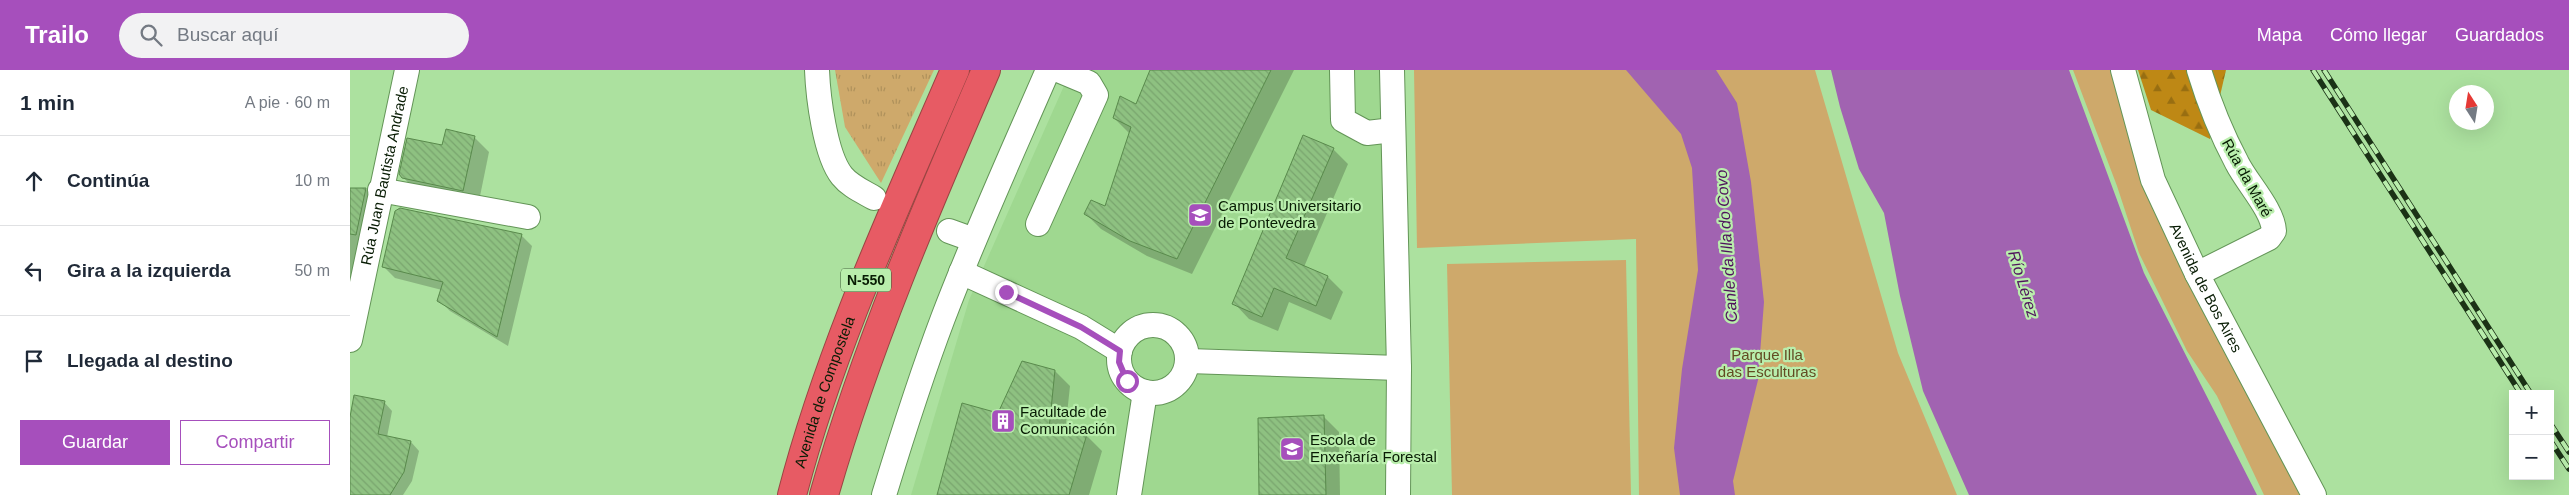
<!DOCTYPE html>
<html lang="es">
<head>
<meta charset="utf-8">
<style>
	:root { --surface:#fff; --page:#f2f2f3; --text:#1f2937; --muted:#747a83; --line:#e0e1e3; --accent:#a64fbc }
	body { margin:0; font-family:Arial,sans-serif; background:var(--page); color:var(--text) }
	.controls { position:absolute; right:15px; bottom:15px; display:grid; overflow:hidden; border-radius:0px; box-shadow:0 5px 20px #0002 }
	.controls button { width:45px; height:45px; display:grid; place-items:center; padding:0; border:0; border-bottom:1px solid var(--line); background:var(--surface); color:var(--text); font:25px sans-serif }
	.compass { position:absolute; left:2099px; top:15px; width:45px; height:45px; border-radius:50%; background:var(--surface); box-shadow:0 5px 20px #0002; rotate:348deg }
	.stop { position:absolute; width:15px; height:15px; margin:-11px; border:4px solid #a64fbc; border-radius:50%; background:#fff }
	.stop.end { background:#a64fbc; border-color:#fff; box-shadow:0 1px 5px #0008 }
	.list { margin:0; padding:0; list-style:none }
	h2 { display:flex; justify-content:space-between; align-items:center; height:65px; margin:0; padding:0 20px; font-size:21px }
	h2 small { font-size:16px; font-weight:400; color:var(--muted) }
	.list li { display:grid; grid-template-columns:32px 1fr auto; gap:15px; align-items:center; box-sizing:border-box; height:90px; padding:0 20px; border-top:1px solid var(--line) }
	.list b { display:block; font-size:19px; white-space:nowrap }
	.list em { font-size:16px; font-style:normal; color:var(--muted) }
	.actions { display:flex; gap:10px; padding:15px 20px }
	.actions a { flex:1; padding:11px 0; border:1px solid var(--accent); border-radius:0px; text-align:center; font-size:18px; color:var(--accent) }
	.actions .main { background:var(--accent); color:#fff }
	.icon { flex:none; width:28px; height:28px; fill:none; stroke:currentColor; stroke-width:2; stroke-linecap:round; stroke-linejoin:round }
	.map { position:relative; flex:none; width:2219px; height:425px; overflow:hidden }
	header { display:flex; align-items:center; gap:30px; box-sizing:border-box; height:70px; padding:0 25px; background:var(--accent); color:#fff }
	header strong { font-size:24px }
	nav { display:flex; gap:28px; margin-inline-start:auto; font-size:18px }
	.search { width:350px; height:45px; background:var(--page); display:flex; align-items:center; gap:12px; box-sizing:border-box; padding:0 18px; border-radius:28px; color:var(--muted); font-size:19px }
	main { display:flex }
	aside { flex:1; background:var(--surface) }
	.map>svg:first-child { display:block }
	.built { fill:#9fd890 }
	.grass { fill:url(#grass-tufts) }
	.forest { fill:url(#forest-firs) }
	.park { fill:#cea96b }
	.water { fill:#a163b1 }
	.shadow { fill:#0003 }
	.building { fill:url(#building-back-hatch); stroke:#598a4c }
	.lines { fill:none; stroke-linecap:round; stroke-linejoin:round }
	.minor-casing { stroke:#639557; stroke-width:26 }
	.highway-casing { stroke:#994542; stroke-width:30 }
	.minor { stroke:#fff; stroke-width:24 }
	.highway { stroke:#e75b64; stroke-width:28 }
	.rail-casing { stroke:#1b3216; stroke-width:5.5 }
	.rail { stroke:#b9eeac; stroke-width:4; stroke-dasharray:11; stroke-linecap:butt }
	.route { stroke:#a64fbc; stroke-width:6 }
	.labels { text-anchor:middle; stroke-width:4.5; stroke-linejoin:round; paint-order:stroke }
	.shield { fill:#b9eeac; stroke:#3d5b36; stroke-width:1 }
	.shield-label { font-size:14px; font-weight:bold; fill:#081c04 }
	.street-label { font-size:15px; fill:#081c04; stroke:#b9eeac }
	.poi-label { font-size:15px; fill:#081c04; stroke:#b9eeac; text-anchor:start }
	.park-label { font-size:15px; fill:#634c23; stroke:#b9eeac }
	.water-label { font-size:16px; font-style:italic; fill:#50145d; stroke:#b9eeac }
</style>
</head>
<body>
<header>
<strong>Trailo</strong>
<div class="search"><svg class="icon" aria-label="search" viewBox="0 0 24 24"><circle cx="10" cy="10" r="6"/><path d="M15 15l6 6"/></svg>Buscar aquí</div>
<nav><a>Mapa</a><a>Cómo llegar</a><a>Guardados</a></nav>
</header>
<main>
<aside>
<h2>1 min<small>A pie · 60 m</small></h2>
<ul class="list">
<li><svg class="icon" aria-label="ahead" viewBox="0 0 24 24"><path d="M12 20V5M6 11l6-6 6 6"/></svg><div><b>Continúa</b></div><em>10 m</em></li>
<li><svg class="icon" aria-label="left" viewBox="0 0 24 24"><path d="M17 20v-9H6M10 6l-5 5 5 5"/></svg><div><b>Gira a la izquierda</b></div><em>50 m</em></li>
<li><svg class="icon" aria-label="arrive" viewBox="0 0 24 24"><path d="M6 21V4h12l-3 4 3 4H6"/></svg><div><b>Llegada al destino</b></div></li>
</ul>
<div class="actions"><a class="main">Guardar</a><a>Compartir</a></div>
</aside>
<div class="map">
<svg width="2219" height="425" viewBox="0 0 2219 425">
	<defs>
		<pattern id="grass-tufts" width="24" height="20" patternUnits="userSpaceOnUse" patternTransform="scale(1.25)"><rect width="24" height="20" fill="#cea96b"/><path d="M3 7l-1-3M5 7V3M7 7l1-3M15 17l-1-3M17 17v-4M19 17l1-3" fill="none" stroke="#af915b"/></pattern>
		<pattern id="forest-firs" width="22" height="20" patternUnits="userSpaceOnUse" patternTransform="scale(1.25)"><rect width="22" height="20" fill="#be8815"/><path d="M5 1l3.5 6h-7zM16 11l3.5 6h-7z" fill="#986e11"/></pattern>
		<pattern id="building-back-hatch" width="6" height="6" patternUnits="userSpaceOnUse" patternTransform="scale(1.25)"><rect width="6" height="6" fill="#8ec181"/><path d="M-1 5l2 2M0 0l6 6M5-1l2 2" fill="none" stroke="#79a56e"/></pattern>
	</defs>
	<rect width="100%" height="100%" fill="#ace19f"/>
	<path class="built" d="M 721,0 L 1046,0 L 1043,259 L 1035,425 L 561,425 L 619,230 Z"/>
	<path class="grass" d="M 485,0 L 584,0 L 531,113 L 495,57 Z"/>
	<path class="forest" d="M 1788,0 L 1876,0 L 1860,69 L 1801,40 Z"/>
	<g class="park">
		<path d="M 1064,0 L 1465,0 L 1548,283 L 1607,425 L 1289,425 L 1286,169 L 1067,178 Z"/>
		<path d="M 1723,0 L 1760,0 L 1796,111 L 1953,425 L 1914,425 L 1867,326 L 1837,281 L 1789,183 L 1767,116 Z"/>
		<path d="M 1276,190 L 1281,425 L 1102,425 L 1097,194 Z"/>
	</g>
	<g class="water">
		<path d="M 1276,0 L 1366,0 L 1387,33 L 1401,112 L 1414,232 L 1408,310 L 1383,411 L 1385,425 L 1330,425 L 1324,378 L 1332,299 L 1348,200 L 1342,98 L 1331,64 Z"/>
		<path d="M 1481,0 L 1719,0 L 1794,203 L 1907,425 L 1619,425 L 1573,321 L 1550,226 L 1534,143 L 1509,99 L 1490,37 Z"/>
	</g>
	<g class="shadow">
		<path d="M 802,0 L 944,0 L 842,204 L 797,186 L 751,159 L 736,144 L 755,138 L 780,64 L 764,48 L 787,35 Z"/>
		<path d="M 124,67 L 139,82 L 128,136 L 68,123 L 53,107 Z"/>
		<path d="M 983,79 L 998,94 L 954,197 L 978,207 L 993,222 L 981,250 L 939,232 L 928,261 L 899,249 L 884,233 Z"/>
		<path d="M 16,119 L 24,128 L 0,244 L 0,120 Z"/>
		<path d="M 171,165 L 182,176 L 158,276 L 100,241 L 89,230 L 92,220 L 45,208 L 34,197 Z"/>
		<path d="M 705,301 L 720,316 L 715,363 L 737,366 L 752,381 L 739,425 L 588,425 L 648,345 Z"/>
		<path d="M 34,332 L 42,341 L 37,367 L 61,372 L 69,381 L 62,411 L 53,425 L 0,425 L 0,350 Z"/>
		<path d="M 974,347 L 989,362 L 990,425 L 911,425 Z"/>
	</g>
	<g class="building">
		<path d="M 800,0 L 921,0 L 827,189 L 780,171 L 734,144 L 741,130 L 755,136 L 781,57 L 763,48 L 770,26 L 786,34 Z"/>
		<path d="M 96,59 L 125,66 L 113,121 L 52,108 L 49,104 L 57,68 L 92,75 Z"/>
		<path d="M 953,65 L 984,78 L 936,188 L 978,206 L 966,236 L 924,218 L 912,247 L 882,234 Z"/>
		<path d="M 0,118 L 16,118 L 6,165 L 0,164 Z"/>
		<path d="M 50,138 L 172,164 L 147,267 L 87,231 L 93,212 L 32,197 L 45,141 Z"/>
		<path d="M 672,291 L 705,300 L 699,359 L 737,364 L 719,425 L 587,425 L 612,333 L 648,343 Z"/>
		<path d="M 4,325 L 35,331 L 28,364 L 61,371 L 54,402 L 40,425 L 0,425 L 0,347 Z"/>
		<path d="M 974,345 L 976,425 L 909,425 L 908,348 Z"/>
	</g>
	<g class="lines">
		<defs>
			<g id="minor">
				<path d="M 467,0 C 468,26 475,85 492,106 C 500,116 512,121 524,128"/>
				<path d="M 992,0 L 993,50 L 1017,63 L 1043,60"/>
				<path d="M 1042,0 L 1049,298 L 1048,425"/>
				<path id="s1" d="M 1773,0 L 1803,110 L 1847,204 L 1964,425"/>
				<path d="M 30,120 L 178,147"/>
				<path d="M 688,154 L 746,25 L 739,13 L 708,0"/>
				<path d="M 599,161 L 624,170"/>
				<path d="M 611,202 L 731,257 L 770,281"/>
				<path d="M 1847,204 L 1919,168 L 1924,161 C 1923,140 1897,113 1887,93 C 1871,63 1859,33 1849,0"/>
				<circle cx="803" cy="289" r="34"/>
				<path id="s2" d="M 0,270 L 57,0"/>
				<path d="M 838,291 L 1049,298"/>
				<path d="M 534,425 C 552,366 571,306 593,248 C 625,164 662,83 698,0"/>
				<path d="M 779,425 L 795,322"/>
			</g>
			<g id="highway">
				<path id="s3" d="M 442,425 C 480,278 545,139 605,0"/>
				<path d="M 474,425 C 516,278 576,139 636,0"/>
			</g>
		</defs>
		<use href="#minor" class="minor-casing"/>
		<use href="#highway" class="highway-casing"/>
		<use href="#minor" class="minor"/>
		<use href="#highway" class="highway"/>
		<defs>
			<g id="rail">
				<path d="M 1963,0 L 2171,324"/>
				<path d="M 1974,0 L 2181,324"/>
				<path d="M 2200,353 L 2219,382"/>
				<path d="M 2200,370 L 2219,399"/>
			</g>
		</defs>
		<use href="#rail" class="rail-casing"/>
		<use href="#rail" class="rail"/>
	</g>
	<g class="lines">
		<path class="route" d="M 656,222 L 731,257 L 770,281 L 769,292 L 777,311"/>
	</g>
	<defs>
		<symbol id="university-square" viewBox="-11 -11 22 22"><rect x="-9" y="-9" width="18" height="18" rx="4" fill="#a64fbc" stroke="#b9eeac"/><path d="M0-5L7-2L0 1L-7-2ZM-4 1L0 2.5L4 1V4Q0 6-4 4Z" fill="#fff"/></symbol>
		<symbol id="building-square" viewBox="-11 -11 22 22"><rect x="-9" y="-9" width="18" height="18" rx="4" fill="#a64fbc" stroke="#b9eeac"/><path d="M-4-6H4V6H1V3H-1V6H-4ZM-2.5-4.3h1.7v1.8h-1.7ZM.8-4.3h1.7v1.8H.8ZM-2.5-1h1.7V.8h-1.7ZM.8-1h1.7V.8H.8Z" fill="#fff"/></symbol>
	</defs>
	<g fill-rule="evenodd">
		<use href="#university-square" x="836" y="131" width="28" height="28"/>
		<use href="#building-square" x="639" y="337" width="28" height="28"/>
		<use href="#university-square" x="928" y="365" width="28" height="28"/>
	</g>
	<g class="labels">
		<rect class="shield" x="491" y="198.5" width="50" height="23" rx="4"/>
		<g class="shield-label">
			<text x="516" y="215">N-550</text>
		</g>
		<g class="street-label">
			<text dy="5" stroke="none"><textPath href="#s2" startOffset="168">Rúa Juan Bautista Andrade</textPath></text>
			<text transform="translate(1897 108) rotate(61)" y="5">Rúa da Maré</text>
			<text dy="5" stroke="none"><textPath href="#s1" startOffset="234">Avenida de Bos Aires</textPath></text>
			<text dy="5" stroke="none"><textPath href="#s3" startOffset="108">Avenida de Compostela</textPath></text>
		</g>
		<g class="poi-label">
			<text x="868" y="141">Campus Universitario<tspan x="868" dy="17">de Pontevedra</tspan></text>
			<text x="670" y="347">Facultade de<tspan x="670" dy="17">Comunicación</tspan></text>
			<text x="960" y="375">Escola de<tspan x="960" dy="17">Enxeñaría Forestal</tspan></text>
		</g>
		<g class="park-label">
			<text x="1417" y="290">Parque Illa<tspan x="1417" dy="17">das Esculturas</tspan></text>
		</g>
		<g class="water-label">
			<text transform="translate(1376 176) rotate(-94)" y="6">Canle da Illa do Covo</text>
			<text transform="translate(1674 214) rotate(73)" y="6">Río Lérez</text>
		</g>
	</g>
</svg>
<div class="controls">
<button>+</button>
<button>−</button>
</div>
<svg class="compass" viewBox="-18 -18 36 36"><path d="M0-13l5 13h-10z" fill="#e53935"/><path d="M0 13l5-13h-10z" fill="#747a83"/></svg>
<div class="stop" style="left:777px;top:311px"></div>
<div class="stop end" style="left:656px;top:222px"></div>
</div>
</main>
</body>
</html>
